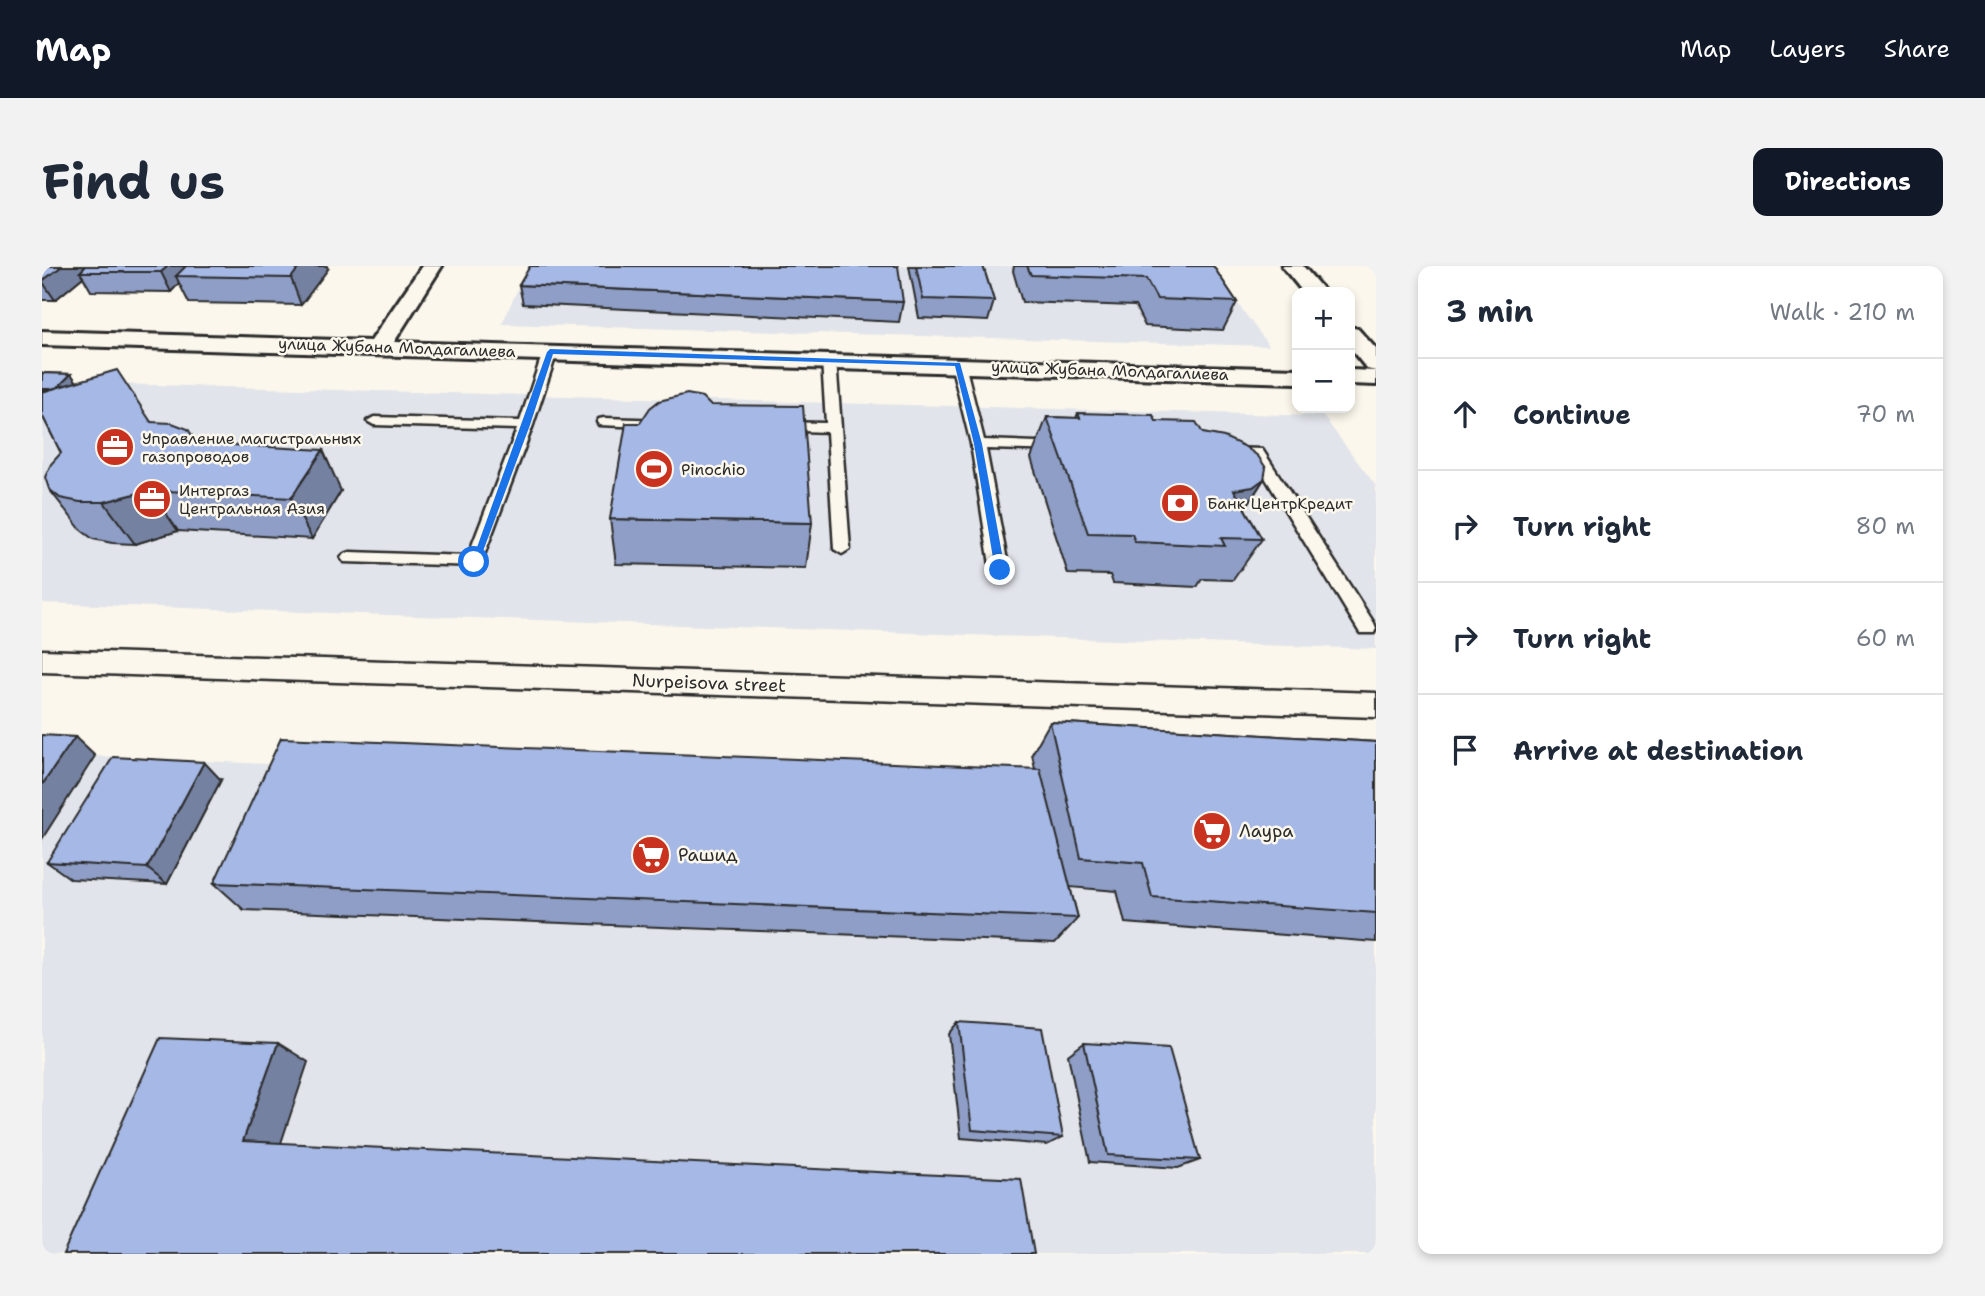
<!DOCTYPE html>
<html lang="en">
<head>
<meta charset="utf-8">
<style>
	:root { --surface:#fff; --page:#f2f2f3; --text:#1f2937; --muted:#747a83; --line:#e0e1e3; --accent:#111827 }
	body { margin:0; font-family:"Shantell Sans",sans-serif; background:var(--page); color:var(--text) }
	.controls { position:absolute; right:21px; top:21px; display:grid; overflow:hidden; border-radius:14px; box-shadow:0 4px 10px #0003 }
	.controls button { width:63px; height:63px; display:grid; place-items:center; padding:0; border:0; border-bottom:2px solid var(--line); background:var(--surface); color:var(--text); font:35px sans-serif }
	.stop { position:absolute; width:21px; height:21px; margin:-16px; border:5px solid #1a73e8; border-radius:50%; background:#fff }
	.stop.end { background:#1a73e8; border-color:#fff; box-shadow:0 2px 7px #0008 }
	.list { margin:0; padding:0; list-style:none }
	h2 { display:flex; justify-content:space-between; align-items:center; height:91px; margin:0; padding:0 28px; font-size:30px }
	h2 small { font-size:23px; font-weight:400; color:var(--muted) }
	.list li { display:grid; grid-template-columns:46px 1fr auto; gap:21px; align-items:center; box-sizing:border-box; height:112px; padding:0 28px; border-top:2px solid var(--line) }
	.list b { display:block; font-size:26px; white-space:nowrap }
	.list em { font-size:23px; font-style:normal; color:var(--muted) }
	.icon { flex:none; width:38px; height:38px; fill:none; stroke:currentColor; stroke-width:2; stroke-linecap:round; stroke-linejoin:round }
	.map { position:relative; flex:none; width:1334px; height:988px; overflow:hidden; border-radius:14px }
	header { display:flex; align-items:center; gap:42px; box-sizing:border-box; height:98px; padding:0 35px; background:var(--accent); color:#fff }
	header strong { font-size:33px }
	nav { display:flex; gap:38px; margin-inline-start:auto; font-size:24px }
	.intro { display:flex; align-items:center; justify-content:space-between; box-sizing:border-box; height:168px; padding:0 42px }
	h1 { margin:0; font-size:49px }
	.button { padding:18px 32px; border-radius:14px; background:var(--accent); color:#fff; font-size:24px; font-weight:700 }
	main { display:flex; gap:42px; padding:0 42px }
	aside { flex:1; background:var(--surface); border-radius:14px; box-shadow:0 4px 10px #0003 }
	.map>svg:first-child { display:block }
	.built { fill:#e1e4ea }
	.lines { fill:none; stroke-linecap:round; stroke-linejoin:round }
	.service-casing { stroke:#2b2b2b; stroke-width:5 }
	.pedestrian-casing { stroke:#2b2b2b; stroke-width:5 }
	.minor-casing { stroke:#2b2b2b; stroke-width:6 }
	.tertiary-casing { stroke:#2b2b2b; stroke-width:6 }
	.service { fill:#fbf7ec; fill-rule:evenodd }
	.pedestrian { fill:#fbf7ec; fill-rule:evenodd }
	.minor { fill:#fbf7ec; fill-rule:evenodd }
	.tertiary { fill:#fbf7ec; fill-rule:evenodd }
	.wall { fill:#8e9ec6; stroke:#2b2b2b; stroke-width:2 }
	.shaded-wall { fill:#7481a1; stroke:#2b2b2b; stroke-width:2 }
	.building { fill:#a5b8e6; stroke:#2b2b2b; stroke-width:2 }
	.route { fill:#1a73e8 }
	.labels { text-anchor:middle; stroke-width:5; stroke-linejoin:round; paint-order:stroke }
	.far-street-label { font-size:16px; fill:#2b2b2b; stroke:#fbf7ec }
	.far-poi-label { font-size:16px; fill:#2b2b2b; stroke:#fbf7ec; text-anchor:start }
	.street-label { font-size:18px; fill:#2b2b2b; stroke:#fbf7ec }
	.poi-label { font-size:18px; fill:#2b2b2b; stroke:#fbf7ec; text-anchor:start }
</style>
</head>
<body>
<header>
<strong>Map</strong>
<nav><a>Map</a><a>Layers</a><a>Share</a></nav>
</header>
<div class="intro"><h1>Find us</h1><a class="button">Directions</a></div>
<main>
<div class="map">
<svg width="1334" height="988" viewBox="0 0 1334 988">
	<rect width="100%" height="100%" fill="#fbf7ec"/>
	<filter id="ink" filterUnits="userSpaceOnUse"><feTurbulence type="fractalNoise" baseFrequency=".0143" numOctaves="2"/><feDisplacementMap in="SourceGraphic" scale="14" xChannelSelector="R" yChannelSelector="G"/><feConvolveMatrix kernelMatrix="1 2 1 2 8 2 1 2 1" color-interpolation-filters="sRGB"/></filter>
	<g filter="url(#ink)">
		<g class="built">
			<path d="M 486,0 L 1168,0 L 1227,80 L 460,58 Z"/>
			<path d="M 0,116 L 1281,150 L 1334,220 L 1334,383 L 0,337 Z"/>
			<path d="M 52,490 L 1334,548 L 1334,988 L 0,988 L 0,572 Z"/>
		</g>
		<g class="lines">
			<defs>
				<g id="service">
					<path d="M 508,82 L 515,86 L 491,159 L 438,300 L 302,296 L 299,292 L 302,288 L 308,286 L 426,290 L 475,163 L 332,159 L 325,155 L 332,151 L 478,155 L 501,86 Z"/>
					<path d="M 787,90 L 794,94 L 808,283 L 800,288 L 792,283 L 785,166 L 734,164 L 727,160 L 734,156 L 784,157 L 780,94 Z"/>
					<path d="M 916,94 L 923,98 L 942,174 L 1023,177 L 1030,181 L 1023,185 L 944,183 L 967,305 L 958,311 L 949,305 L 929,178 L 909,98 Z"/>
					<path d="M 562,152 L 625,154 L 632,158 L 625,162 L 557,159 L 555,156 L 557,153 Z"/>
					<path d="M 1185,182 L 1220,183 L 1332,357 L 1334,362 L 1332,367 L 1318,367 L 1210,190 L 1180,189 L 1178,186 L 1180,183 Z"/>
				</g>
				<path id="pedestrian" d="M 0,384 L 1334,427 L 1334,451 L 0,406 Z"/>
				<g id="minor">
					<path d="M 380,0 L 400,0 L 352,76 L 1255,103 L 1255,117 L 0,79 L 0,65 L 329,75 Z"/>
					<path d="M 1308,104 L 1334,105 L 1334,119 L 1308,118 Z"/>
				</g>
				<g id="tertiary">
					<path d="M 1240,0 L 1261,0 L 1283,26 L 1261,26 Z"/>
					<path d="M 1308,61 L 1316,63 L 1334,83 L 1334,105 L 1325,103 L 1308,82 Z"/>
				</g>
			</defs>
			<use href="#service" class="service-casing"/>
			<use href="#pedestrian" class="pedestrian-casing"/>
			<use href="#minor" class="minor-casing"/>
			<use href="#tertiary" class="tertiary-casing"/>
			<use href="#service" class="service"/>
			<use href="#pedestrian" class="pedestrian"/>
			<use href="#minor" class="minor"/>
			<use href="#tertiary" class="tertiary"/>
		</g>
		<g class="wall">
			<path d="M 0,0 L 286,3 L 259,39 L 147,37 L 137,17 L 129,26 L 49,25 L 41,11 L 13,34 L 0,34 Z"/>
			<path d="M 867,0 L 941,0 L 952,35 L 946,55 L 877,52 Z"/>
			<path d="M 972,0 L 1171,0 L 1195,36 L 1181,64 L 1103,60 L 1093,40 L 980,36 L 971,5 Z"/>
			<path d="M 477,19 L 861,36 L 857,56 L 481,38 Z"/>
			<path d="M 0,107 L 29,108 L 35,116 L 109,156 L 155,177 L 299,225 L 270,273 L 136,265 L 93,278 L 70,277 L 51,273 L 39,264 L 7,223 L 19,187 L 0,149 Z"/>
			<path d="M 1036,147 L 1114,155 L 1161,167 L 1222,213 L 1203,243 L 1220,273 L 1191,314 L 1160,313 L 1155,321 L 1071,317 L 1068,309 L 1026,308 L 989,192 L 1005,151 L 1034,152 Z"/>
			<path d="M 568,253 L 770,257 L 764,302 L 574,298 Z"/>
			<path d="M 1008,456 L 1334,476 L 1334,676 L 1083,657 L 1075,625 L 1028,621 L 1036,652 L 1013,677 L 202,644 L 172,617 L 993,503 L 990,488 Z"/>
			<path d="M 179,514 L 125,618 L 29,613 L 5,596 Z"/>
			<path d="M 917,756 L 1021,871 L 1005,879 L 919,872 L 907,768 Z"/>
			<path d="M 1042,777 L 1158,894 L 1136,902 L 1048,896 L 1026,789 Z"/>
		</g>
		<g class="shaded-wall">
			<path d="M 20,0 L 45,0 L 38,6 L 41,11 L 13,34 L 0,15 Z"/>
			<path d="M 126,0 L 153,0 L 134,10 L 137,17 L 129,26 L 119,6 Z"/>
			<path d="M 258,0 L 285,0 L 286,3 L 259,39 L 249,12 Z"/>
			<path d="M 29,108 L 36,118 L 14,123 Z"/>
			<path d="M 281,184 L 299,225 L 270,273 L 249,232 Z"/>
			<path d="M 1222,213 L 1195,255 L 1192,224 Z"/>
			<path d="M 108,224 L 136,265 L 93,278 L 62,236 Z"/>
			<path d="M 33,471 L 53,490 L 0,573 L 0,519 Z"/>
			<path d="M 162,496 L 179,514 L 125,618 L 105,602 Z"/>
			<path d="M 236,777 L 266,796 L 235,889 L 201,875 Z"/>
		</g>
		<g class="building">
			<path d="M 0,0 L 20,0 L 0,15 Z"/>
			<path d="M 44,0 L 126,0 L 119,6 L 38,6 Z"/>
			<path d="M 144,0 L 258,0 L 249,12 L 134,10 Z"/>
			<path d="M 488,0 L 856,0 L 861,36 L 477,19 Z"/>
			<path d="M 874,0 L 941,0 L 952,35 L 881,33 Z"/>
			<path d="M 985,0 L 1171,0 L 1195,36 L 1115,33 L 1104,13 L 989,9 Z"/>
			<path d="M 75,104 L 109,156 L 130,157 L 146,163 L 155,177 L 281,184 L 249,232 L 108,224 L 62,236 L 38,236 L 18,232 L 7,223 L 3,211 L 9,198 L 19,187 L 0,149 L 0,126 Z"/>
			<path d="M 0,107 L 29,108 L 16,121 L 9,123 L 0,123 Z"/>
			<path d="M 645,128 L 660,131 L 668,139 L 761,140 L 770,257 L 568,253 L 584,157 L 598,157 L 608,142 L 617,135 Z"/>
			<path d="M 1036,147 L 1111,149 L 1114,155 L 1154,156 L 1161,167 L 1182,171 L 1202,180 L 1216,190 L 1224,202 L 1222,213 L 1211,221 L 1192,224 L 1220,273 L 1179,272 L 1183,280 L 1093,276 L 1090,268 L 1046,267 L 1005,151 L 1038,152 Z"/>
			<path d="M 1008,456 L 1334,476 L 1334,647 L 1110,631 L 1101,597 L 1039,592 Z"/>
			<path d="M 0,469 L 33,471 L 0,519 Z"/>
			<path d="M 239,472 L 998,503 L 1036,652 L 172,617 Z"/>
			<path d="M 71,491 L 162,496 L 105,602 L 5,596 Z"/>
			<path d="M 917,756 L 1000,762 L 1021,871 L 930,864 Z"/>
			<path d="M 118,772 L 236,777 L 201,875 L 979,913 L 992,988 L 21,988 Z"/>
			<path d="M 1042,777 L 1127,782 L 1158,894 L 1066,889 Z"/>
		</g>
	</g>
	<path class="route" d="M 508,83 L 918,97 L 940,178 L 963,304 L 958,308 L 953,304 L 932,178 L 913,100 L 511,88 L 488,159 L 437,296 L 429,298 L 505,86 Z"/>
	<defs>
		<symbol id="office-disc" viewBox="-11 -11 22 22"><circle r="9.5" fill="#c8321e" stroke="#fbf7ec"/><path d="M-6-3h4V-5.5h4V-3h4V5H-6ZM-1-4.5V-3h2v-1.5ZM-6 0V1H6V0Z" fill="#fff"/></symbol>
		<symbol id="stadium-disc" viewBox="-11 -11 22 22"><circle r="9.5" fill="#c8321e" stroke="#fbf7ec"/><path d="M0-5a6.5 5 0 1 0 0 10a6.5 5 0 1 0 0-10ZM-3.5-1.8h7v3.6h-7Z" fill="#fff"/></symbol>
		<symbol id="bank-disc" viewBox="-11 -11 22 22"><circle r="9.5" fill="#c8321e" stroke="#fbf7ec"/><path d="M-6-4H6V4H-6ZM0-2.3a2.3 2.3 0 1 0 0 4.6a2.3 2.3 0 1 0 0-4.6Z" fill="#fff"/></symbol>
		<symbol id="supermarket-disc" viewBox="-11 -11 22 22"><circle r="9.5" fill="#c8321e" stroke="#fbf7ec"/><path d="M-6-5.5h2.5l.6 2H6L4.5 2H-2.5L-4.4-4H-6ZM-1.5 3.2a1.3 1.3 0 1 0 .1 0ZM3 3.2a1.3 1.3 0 1 0 .1 0Z" fill="#fff"/></symbol>
	</defs>
	<g fill-rule="evenodd">
		<use href="#office-disc" x="51" y="159" width="44" height="44"/>
		<use href="#stadium-disc" x="590" y="181" width="44" height="44"/>
		<use href="#office-disc" x="88" y="211" width="44" height="44"/>
		<use href="#bank-disc" x="1116" y="215" width="44" height="44"/>
		<use href="#supermarket-disc" x="1148" y="543" width="44" height="44"/>
		<use href="#supermarket-disc" x="587" y="567" width="44" height="44"/>
	</g>
	<g class="labels">
		<g class="far-street-label">
			<text transform="translate(355 81) rotate(2)" y="6">улица Жубана Молдагалиева</text>
			<text transform="translate(1068 104) rotate(2)" y="6">улица Жубана Молдагалиева</text>
		</g>
		<g class="far-poi-label">
			<text x="100" y="178">Управление магистральных<tspan x="100" dy="18">газопроводов</tspan></text>
			<text x="639" y="209">Pinochio</text>
			<text x="137" y="230">Интергаз<tspan x="137" dy="18">Центральная Азия</tspan></text>
			<text x="1165" y="243">Банк ЦентрКредит</text>
		</g>
		<g class="street-label">
			<text transform="translate(667 417) rotate(2)" y="6">Nurpeisova street</text>
		</g>
		<g class="poi-label">
			<text x="1197" y="571">Лаура</text>
			<text x="636" y="595">Рашид</text>
		</g>
	</g>
</svg>
<div class="controls">
<button>+</button>
<button>−</button>
</div>
<div class="stop" style="left:432px;top:296px"></div>
<div class="stop end" style="left:958px;top:304px"></div>
</div>
<aside>
<h2>3 min<small>Walk · 210 m</small></h2>
<ul class="list">
<li><svg class="icon" aria-label="ahead" viewBox="0 0 24 24"><path d="M12 20V5M6 11l6-6 6 6"/></svg><div><b>Continue</b></div><em>70 m</em></li>
<li><svg class="icon" aria-label="right" viewBox="0 0 24 24"><path d="M7 20v-9h11M14 6l5 5-5 5"/></svg><div><b>Turn right</b></div><em>80 m</em></li>
<li><svg class="icon" aria-label="right" viewBox="0 0 24 24"><path d="M7 20v-9h11M14 6l5 5-5 5"/></svg><div><b>Turn right</b></div><em>60 m</em></li>
<li><svg class="icon" aria-label="arrive" viewBox="0 0 24 24"><path d="M6 21V4h12l-3 4 3 4H6"/></svg><div><b>Arrive at destination</b></div></li>
</ul>
</aside>
</main>
</body>
</html>
